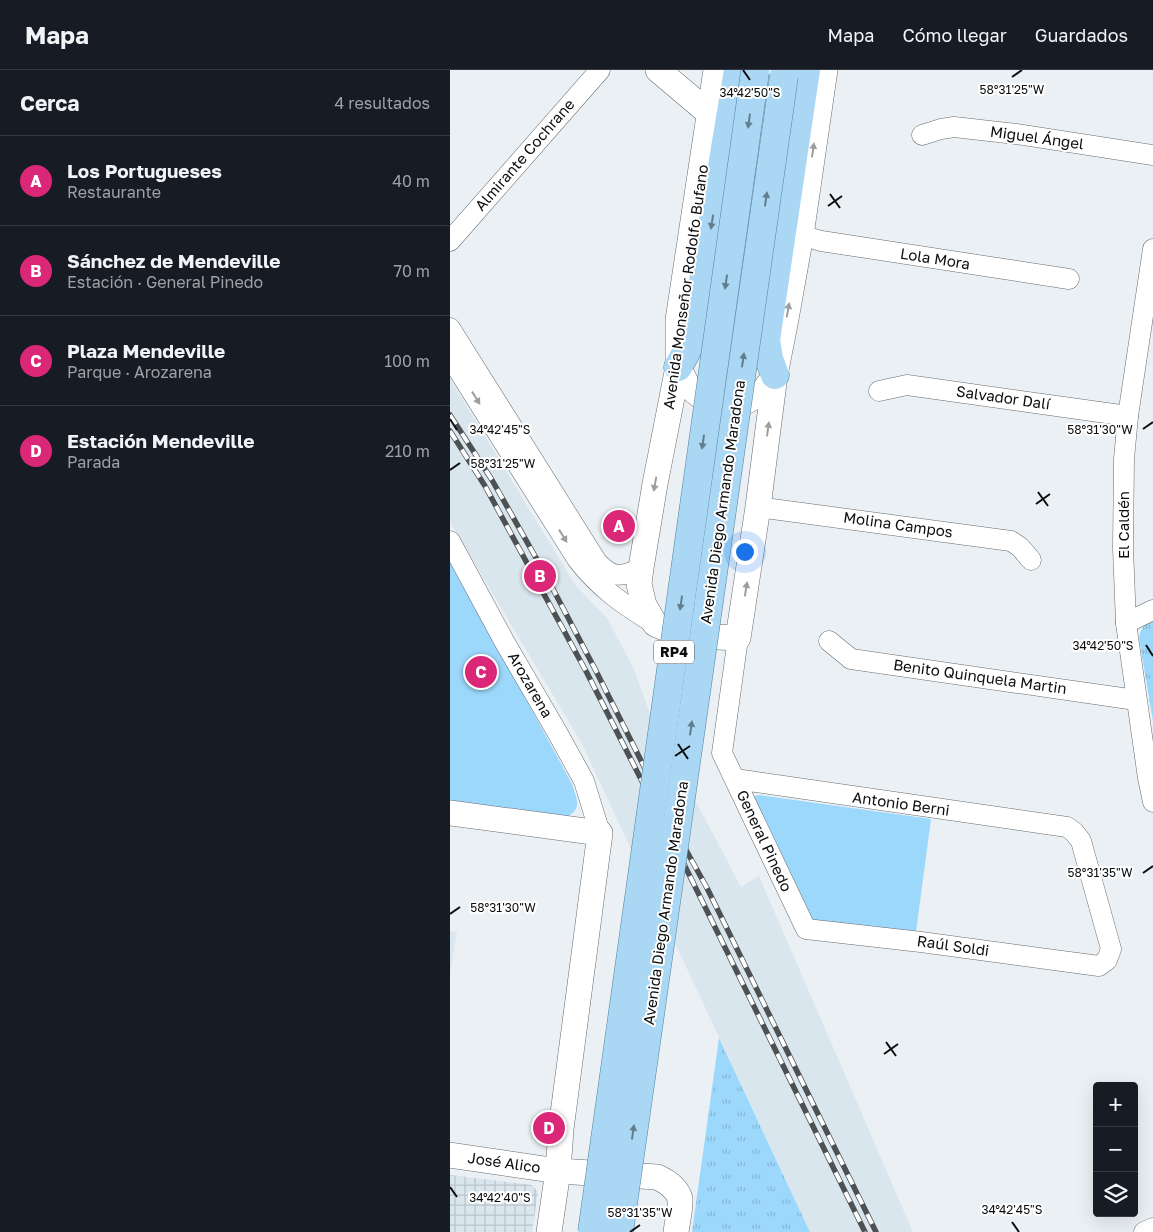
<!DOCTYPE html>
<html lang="es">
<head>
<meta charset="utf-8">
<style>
	:root { --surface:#171b24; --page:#20242c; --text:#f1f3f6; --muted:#9ea1a6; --line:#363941; --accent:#db2777 }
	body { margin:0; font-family:"Golos Text",sans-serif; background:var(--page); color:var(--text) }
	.controls { position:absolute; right:15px; bottom:15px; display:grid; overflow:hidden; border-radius:5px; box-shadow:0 5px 20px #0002 }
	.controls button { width:45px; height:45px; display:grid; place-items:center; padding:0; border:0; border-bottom:1px solid var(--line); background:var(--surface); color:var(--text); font:25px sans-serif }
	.you { position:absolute; left:294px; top:481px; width:18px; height:18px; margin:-12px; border:4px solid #fff; border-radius:50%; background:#1a73e8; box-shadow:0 0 0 8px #1a73e833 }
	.badge { display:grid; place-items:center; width:32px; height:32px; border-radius:50%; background:var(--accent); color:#fff; font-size:16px; font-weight:700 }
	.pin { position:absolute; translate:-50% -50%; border:2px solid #fff; box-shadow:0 1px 5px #0006 }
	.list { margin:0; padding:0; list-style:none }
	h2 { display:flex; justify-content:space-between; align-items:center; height:65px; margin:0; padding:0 20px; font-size:21px }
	h2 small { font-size:16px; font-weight:400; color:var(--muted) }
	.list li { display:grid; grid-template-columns:32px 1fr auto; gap:15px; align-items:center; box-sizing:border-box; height:90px; padding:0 20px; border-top:1px solid var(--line) }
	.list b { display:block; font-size:19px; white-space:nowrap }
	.list p { margin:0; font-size:16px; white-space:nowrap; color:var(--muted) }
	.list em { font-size:16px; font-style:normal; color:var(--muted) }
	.icon { flex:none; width:28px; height:28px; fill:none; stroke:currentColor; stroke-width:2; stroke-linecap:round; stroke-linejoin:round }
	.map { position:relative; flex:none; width:703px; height:1162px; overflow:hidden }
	header { display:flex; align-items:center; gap:30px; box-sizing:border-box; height:70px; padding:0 25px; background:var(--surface); border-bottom:1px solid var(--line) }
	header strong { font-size:24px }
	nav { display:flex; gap:28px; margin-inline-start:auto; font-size:18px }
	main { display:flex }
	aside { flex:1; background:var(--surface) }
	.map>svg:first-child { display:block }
	.built { fill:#dae6ee }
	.industrial { fill:url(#industrial-grid) }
	.grass { fill:url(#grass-tufts) }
	.green { fill:#9cd7fc }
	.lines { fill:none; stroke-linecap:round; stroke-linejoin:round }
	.minor-casing { stroke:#666b6e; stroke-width:21 }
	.tertiary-casing { stroke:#666b6e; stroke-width:26 }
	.primary-casing { stroke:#4d809f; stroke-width:29 }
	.minor { stroke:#fff; stroke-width:20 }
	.tertiary { stroke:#fff; stroke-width:25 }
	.primary { stroke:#aad8f4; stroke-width:28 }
	.rail-casing { stroke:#4e5153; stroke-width:5.5 }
	.rail { stroke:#fff; stroke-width:4; stroke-dasharray:11; stroke-linecap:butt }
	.primary-bridge-casing { stroke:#4d809f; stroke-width:29; stroke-linecap:butt }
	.primary-bridge { stroke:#aad8f4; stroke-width:28 }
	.oneway { fill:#627d8c }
	.oneway2 { fill:#9d9e9f }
	.ticks { fill:none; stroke:#0b0d0e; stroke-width:2 }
	.labels { text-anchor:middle; stroke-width:4; stroke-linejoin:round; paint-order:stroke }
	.shield { fill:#fff; stroke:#545656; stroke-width:1 }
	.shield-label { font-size:14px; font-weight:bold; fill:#0b0d0e }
	.street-label { font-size:15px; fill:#0b0d0e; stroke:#fff }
	.ticks-label { font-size:12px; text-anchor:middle; fill:#0b0d0e; stroke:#fff; stroke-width:4; stroke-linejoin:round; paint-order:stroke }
</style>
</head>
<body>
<header>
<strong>Mapa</strong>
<nav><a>Mapa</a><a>Cómo llegar</a><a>Guardados</a></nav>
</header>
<main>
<aside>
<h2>Cerca<small>4 resultados</small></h2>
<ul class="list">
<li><span class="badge">A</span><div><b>Los Portugueses</b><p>Restaurante</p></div><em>40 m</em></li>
<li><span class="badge">B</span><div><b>Sánchez de Mendeville</b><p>Estación · General Pinedo</p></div><em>70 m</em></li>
<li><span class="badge">C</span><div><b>Plaza Mendeville</b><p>Parque · Arozarena</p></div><em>100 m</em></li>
<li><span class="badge">D</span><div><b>Estación Mendeville</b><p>Parada</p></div><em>210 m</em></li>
</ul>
</aside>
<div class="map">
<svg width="703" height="1162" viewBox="0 0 703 1162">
	<defs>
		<pattern id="industrial-grid" width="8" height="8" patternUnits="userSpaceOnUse" patternTransform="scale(1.25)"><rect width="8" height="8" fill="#dae6ee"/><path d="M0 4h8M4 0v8" fill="none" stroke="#bac4cb"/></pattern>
		<pattern id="grass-tufts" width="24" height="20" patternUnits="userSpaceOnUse" patternTransform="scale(1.25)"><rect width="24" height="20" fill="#9cd7fc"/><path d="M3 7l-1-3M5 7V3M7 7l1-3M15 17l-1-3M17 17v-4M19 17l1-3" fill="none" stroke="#85b7d7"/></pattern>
	</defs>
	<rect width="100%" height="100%" fill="#ebf0f4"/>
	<g class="built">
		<path d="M 0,309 L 126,516 L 157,548 L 184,599 L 200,644 L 291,817 L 309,806 L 463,1162 L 360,1162 L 131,672 L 0,452 Z"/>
		<path d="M 0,861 L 7,862 L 0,903 Z"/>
	</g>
	<path class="industrial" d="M 0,1105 L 82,1115 L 88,1122 L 82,1162 L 0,1162 Z"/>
	<g class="grass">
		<path d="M 703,550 L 703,651 L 689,568 C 691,558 694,554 703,550 Z"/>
		<path d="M 269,968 L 360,1162 L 242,1162 Z"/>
	</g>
	<g class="green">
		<path d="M 0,489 L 122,714 C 127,730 133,739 115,748 L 0,734 Z"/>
		<path d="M 309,725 L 481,749 L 466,862 L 364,850 L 359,847 L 300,729 L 304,726 Z"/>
	</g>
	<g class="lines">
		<defs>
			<g id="minor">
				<path d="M 472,65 L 491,59 L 504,57 L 566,64 L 703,85"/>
				<path d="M 351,165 L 371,171 L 619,209"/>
				<path d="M 0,171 L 150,0"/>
				<path d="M 703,179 L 678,346 L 674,389 L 673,478 L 676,553 L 698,708 L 703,732"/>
				<path d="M 0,258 L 147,492 C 163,509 171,507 191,498"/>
				<path d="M 0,287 L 127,489 C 150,519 174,535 205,554"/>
				<path d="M 429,321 L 457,315 L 678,346"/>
				<path d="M 308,437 L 561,471 L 570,477 L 581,490"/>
				<path d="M 0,471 L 54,571 L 107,662 L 134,711 L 150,763"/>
				<path d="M 676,553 L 703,540"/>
				<path d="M 379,571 L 401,589 L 686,630"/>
				<path d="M 285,709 L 617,757 L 624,762 L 631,771 L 661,879 L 657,890 L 649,896 L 471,872 L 356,859 L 272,683 L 288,568"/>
				<path d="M 694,1162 L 703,1158"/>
			</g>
			<g id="tertiary">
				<path d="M 208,0 L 260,44"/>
				<path d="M 266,0 L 228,250 L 228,297 L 205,414 L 191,498 L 189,514 L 194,535 L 205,554 L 226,563 L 247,566 L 288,568 L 308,437 L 325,305 L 336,249 L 351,165 L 375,0"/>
				<path d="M 228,297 L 238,316 L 254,329 L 274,335 L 295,332 L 313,322 L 325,305"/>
				<path d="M 0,743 L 150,763 L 111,1059 L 108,1101 L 99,1162"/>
				<path d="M 0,1085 L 108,1101 L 207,1107 C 216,1111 227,1118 230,1129 C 231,1136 227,1154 226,1162"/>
			</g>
			<g id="primary">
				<path d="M 228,297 L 238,279 L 245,259 L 288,0"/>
				<path d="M 325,305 L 319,289 L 316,270 L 356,0"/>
			</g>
		</defs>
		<use href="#minor" class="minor-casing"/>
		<use href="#tertiary" class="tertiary-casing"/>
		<use href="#primary" class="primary-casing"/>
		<use href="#minor" class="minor"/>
		<use href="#tertiary" class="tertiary"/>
		<use href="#primary" class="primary"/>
		<defs>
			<g id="rail">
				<path d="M 0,345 L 42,410 L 94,502 L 145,599 L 236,780 L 257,818 L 426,1162"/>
				<path d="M 0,361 L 35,416 L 137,603 L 229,784 L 415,1162"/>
			</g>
		</defs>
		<use href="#rail" class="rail-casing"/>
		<use href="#rail" class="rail"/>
		<defs>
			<g id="primary-bridge">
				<path d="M 142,1162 L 305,2"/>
				<path d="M 169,1162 L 334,6"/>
			</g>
		</defs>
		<use href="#primary-bridge" class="primary-bridge-casing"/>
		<use href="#primary-bridge" class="primary-bridge"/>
	</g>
	<defs><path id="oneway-solid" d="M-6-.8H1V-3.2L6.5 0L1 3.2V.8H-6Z" transform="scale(1.25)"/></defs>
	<g class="oneway">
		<use href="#oneway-solid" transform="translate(299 51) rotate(98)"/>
		<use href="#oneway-solid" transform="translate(316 129) rotate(-82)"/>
		<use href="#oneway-solid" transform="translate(262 152) rotate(99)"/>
		<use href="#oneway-solid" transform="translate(276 212) rotate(98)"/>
		<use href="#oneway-solid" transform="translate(293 290) rotate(-82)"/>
		<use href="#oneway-solid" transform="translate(253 372) rotate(98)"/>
		<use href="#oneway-solid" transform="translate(231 533) rotate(98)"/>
		<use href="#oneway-solid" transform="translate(241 658) rotate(-82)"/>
		<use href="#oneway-solid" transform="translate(183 1062) rotate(-82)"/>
	</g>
	<g class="oneway2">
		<use href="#oneway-solid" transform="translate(363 80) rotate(-82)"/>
		<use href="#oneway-solid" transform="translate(338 240) rotate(-80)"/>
		<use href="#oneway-solid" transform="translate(26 328) rotate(58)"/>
		<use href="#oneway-solid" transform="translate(318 359) rotate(-82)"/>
		<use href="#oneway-solid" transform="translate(205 414) rotate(100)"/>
		<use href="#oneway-solid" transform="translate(113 466) rotate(58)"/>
		<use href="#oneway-solid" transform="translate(296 519) rotate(-81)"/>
	</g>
	<path class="ticks" d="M 293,0 L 300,10M 562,7 L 572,0M 380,124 L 390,138M 378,136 L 392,126M 0,349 L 7,360M 693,359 L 703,352M 0,400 L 10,393M 588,422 L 598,436M 586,434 L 600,424M 696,575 L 703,586M 228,674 L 238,689M 225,686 L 240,676M 693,803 L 703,796M 0,844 L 10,837M 436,972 L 446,986M 434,984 L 448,974M 0,1117 L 7,1127M 562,1152 L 569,1162M 180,1162 L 190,1155"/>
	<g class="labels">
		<rect class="shield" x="204" y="570.5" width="40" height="23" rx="4"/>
		<g class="shield-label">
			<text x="224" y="587">RP4</text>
		</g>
		<g class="street-label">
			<text transform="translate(587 68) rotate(8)" y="5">Miguel Ángel</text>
			<text transform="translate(75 85) rotate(-49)" y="5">Almirante Cochrane</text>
			<text transform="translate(485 189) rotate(9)" y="5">Lola Mora</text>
			<text transform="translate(236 217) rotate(-82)" y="5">Avenida Monseñor Rodolfo Bufano</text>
			<text transform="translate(553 328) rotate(8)" y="5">Salvador Dalí</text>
			<text transform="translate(273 432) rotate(-82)" y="5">Avenida Diego Armando Maradona</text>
			<text transform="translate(448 455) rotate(8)" y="5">Molina Campos</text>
			<text transform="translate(674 455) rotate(-90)" y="5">El Caldén</text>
			<text transform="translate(530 607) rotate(8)" y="5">Benito Quinquela Martin</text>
			<text transform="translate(80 615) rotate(60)" y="5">Arozarena</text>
			<text transform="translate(451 734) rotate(8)" y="5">Antonio Berni</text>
			<text transform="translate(314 771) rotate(65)" y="5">General Pinedo</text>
			<text transform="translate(216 833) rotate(-82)" y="5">Avenida Diego Armando Maradona</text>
			<text transform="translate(503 876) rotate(8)" y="5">Raúl Soldi</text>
			<text transform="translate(54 1093) rotate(8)" y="5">José Alico</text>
		</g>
	</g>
	<g class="ticks-label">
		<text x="562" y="24">58°31'25"W</text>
		<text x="300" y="27">34°42'50"S</text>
		<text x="650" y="364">58°31'30"W</text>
		<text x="50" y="364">34°42'45"S</text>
		<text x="53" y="398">58°31'25"W</text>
		<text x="653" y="580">34°42'50"S</text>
		<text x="650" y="807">58°31'35"W</text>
		<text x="53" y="842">58°31'30"W</text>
		<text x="50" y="1132">34°42'40"S</text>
		<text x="562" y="1144">34°42'45"S</text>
		<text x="190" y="1147">58°31'35"W</text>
	</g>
</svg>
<div class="controls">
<button>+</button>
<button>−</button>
<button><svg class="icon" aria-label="layers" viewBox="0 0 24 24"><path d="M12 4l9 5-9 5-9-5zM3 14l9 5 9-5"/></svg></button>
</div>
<div class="you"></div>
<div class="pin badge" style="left:169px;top:456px">A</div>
<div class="pin badge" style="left:90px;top:506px">B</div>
<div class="pin badge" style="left:31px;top:602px">C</div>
<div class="pin badge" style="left:99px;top:1058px">D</div>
</div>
</main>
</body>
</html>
